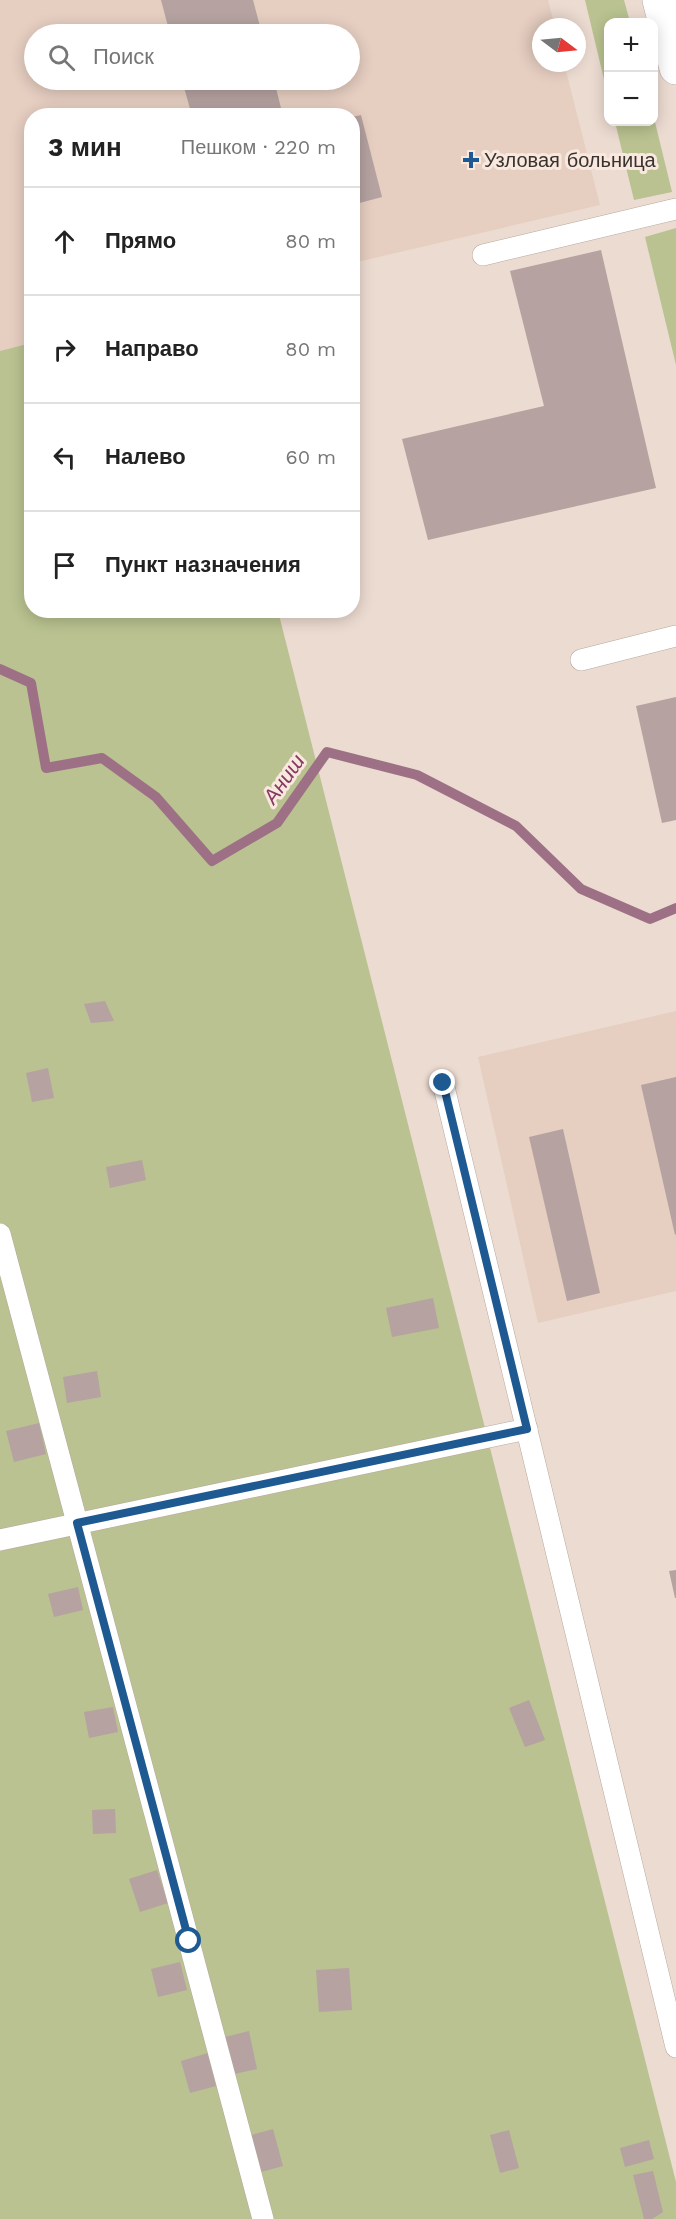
<!DOCTYPE html>
<html lang="ru">
<head>
<meta charset="utf-8">
<style>
	:root { --surface:#fff; --page:#f6f6f6; --text:#222; --muted:#767676; --line:#e0e0e0 }
	body { margin:0; font-family:"Work Sans",sans-serif; background:var(--page); color:var(--text) }
	.controls { position:absolute; right:18px; top:18px; display:grid; overflow:hidden; border-radius:12px; box-shadow:0 3px 15px #0003 }
	.controls button { width:54px; height:54px; display:grid; place-items:center; padding:0; border:0; border-bottom:2px solid var(--line); background:var(--surface); color:var(--text); font:30px sans-serif }
	.compass { position:absolute; left:532px; top:18px; width:54px; height:54px; border-radius:50%; background:var(--surface); box-shadow:0 3px 15px #0003; rotate:106deg }
	.stop { position:absolute; width:18px; height:18px; margin:-14px; border:4px solid #1e5a91; border-radius:50%; background:#fff }
	.stop.end { background:#1e5a91; border-color:#fff; box-shadow:0 2px 6px #0008 }
	.list { margin:0; padding:0; list-style:none }
	h2 { display:flex; justify-content:space-between; align-items:center; height:78px; margin:0; padding:0 24px; font-size:26px }
	h2 small { font-size:20px; font-weight:400; color:var(--muted) }
	.list li { display:grid; grid-template-columns:39px 1fr auto; gap:18px; align-items:center; box-sizing:border-box; height:108px; padding:0 24px; border-top:2px solid var(--line) }
	.list b { display:block; font-size:22px; white-space:nowrap }
	.list em { font-size:20px; font-style:normal; color:var(--muted) }
	.icon { flex:none; width:33px; height:33px; fill:none; stroke:currentColor; stroke-width:2; stroke-linecap:round; stroke-linejoin:round }
	.map { position:relative; flex:none; width:676px; height:2219px; overflow:hidden }
	.search { position:absolute; background:var(--surface); box-shadow:0 3px 15px #0003; left:24px; top:24px; width:336px; height:66px; display:flex; align-items:center; gap:15px; box-sizing:border-box; padding:0 21px; border-radius:33px; color:var(--muted); font-size:22px }
	.panel { position:absolute; background:var(--surface); box-shadow:0 3px 15px #0003; left:24px; top:108px; width:336px; height:510px; border-radius:24px }
	.map>svg:first-child { display:block }
	.built { fill:#e6cec1; fill-rule:evenodd }
	.green { fill:#b9c290 }
	.lines { fill:none; stroke-linecap:round; stroke-linejoin:round }
	.stream { stroke:#9e7086; stroke-width:10 }
	.building { fill:#b5a2a1 }
	.lane-casing { stroke:#b8a89e; stroke-width:22 }
	.secondary-casing { stroke:#b8a89e; stroke-width:34 }
	.lane { stroke:#fff; stroke-width:21 }
	.secondary { stroke:#fff; stroke-width:33 }
	.route { stroke:#1e5a91; stroke-width:8 }
	.poi-dot { fill:#1e5a91; stroke:#f9e8de; stroke-width:2 }
	.labels { text-anchor:middle; stroke-width:6; stroke-linejoin:round; paint-order:stroke }
	.poi-label { font-size:20px; fill:#39332f; stroke:#f9e8de; text-anchor:start }
	.water-label { font-size:21px; font-style:italic; fill:#853864; stroke:#f9e8de }
</style>
</head>
<body>
<div class="map">
<svg width="676" height="2219" viewBox="0 0 676 2219">
	<rect width="100%" height="100%" fill="#ecdbd1"/>
	<g class="built">
		<path d="M 0,0 L 548,0 L 555,27 L 541,27 L 541,63 L 564,63 L 600,205 L 353,263 L 352,116 L 32,116 L 31,343 L 0,351 ZM 34,34 L 350,34 L 350,80 L 34,80 Z"/>
		<path d="M 676,1011 L 676,1291 L 538,1323 L 478,1057 Z"/>
	</g>
	<g class="green">
		<path d="M 585,0 L 624,0 L 630,22 L 608,22 L 608,96 Z"/>
		<path d="M 654,118 L 672,192 L 634,200 L 615,122 L 654,122 Z"/>
		<path d="M 676,228 L 676,365 L 645,237 Z"/>
		<path d="M 31,343 L 32,610 L 278,611 L 676,2182 L 676,2219 L 0,2219 L 0,351 Z"/>
	</g>
	<g class="lines">
		<path class="stream" d="M 0,669 L 31,683 L 46,768 L 102,758 L 156,797 L 212,861 L 277,823 L 327,752 L 417,775 L 516,826 L 581,889 L 650,919 L 676,908"/>
	</g>
	<g class="building">
		<path d="M 161,0 L 253,0 L 262,34 L 170,34 Z"/>
		<path d="M 182,80 L 274,80 L 283,116 L 192,116 Z"/>
		<path d="M 361,115 L 382,197 L 352,205 L 352,117 Z"/>
		<path d="M 601,250 L 656,488 L 428,540 L 402,439 L 544,406 L 510,271 Z"/>
		<path d="M 676,697 L 676,820 L 662,823 L 636,706 Z"/>
		<path d="M 105,1001 L 114,1021 L 91,1023 L 84,1004 Z"/>
		<path d="M 48,1068 L 54,1098 L 32,1102 L 26,1073 Z"/>
		<path d="M 676,1077 L 676,1234 L 675,1235 L 641,1085 Z"/>
		<path d="M 563,1129 L 600,1293 L 567,1301 L 529,1137 Z"/>
		<path d="M 142,1160 L 146,1180 L 110,1188 L 106,1167 Z"/>
		<path d="M 433,1298 L 439,1328 L 392,1337 L 386,1308 Z"/>
		<path d="M 97,1371 L 101,1397 L 67,1403 L 63,1377 Z"/>
		<path d="M 39,1423 L 46,1454 L 14,1462 L 6,1431 Z"/>
		<path d="M 676,1570 L 676,1598 L 675,1598 L 669,1571 Z"/>
		<path d="M 78,1587 L 83,1610 L 54,1617 L 48,1594 Z"/>
		<path d="M 529,1700 L 545,1740 L 525,1747 L 509,1708 Z"/>
		<path d="M 113,1707 L 118,1732 L 89,1738 L 84,1712 Z"/>
		<path d="M 115,1809 L 116,1833 L 93,1834 L 92,1810 Z"/>
		<path d="M 157,1870 L 168,1903 L 140,1912 L 129,1879 Z"/>
		<path d="M 180,1962 L 187,1990 L 158,1997 L 151,1969 Z"/>
		<path d="M 349,1968 L 352,2010 L 319,2012 L 316,1970 Z"/>
		<path d="M 249,2031 L 257,2069 L 234,2074 L 225,2037 Z"/>
		<path d="M 208,2053 L 216,2086 L 190,2093 L 181,2061 Z"/>
		<path d="M 273,2129 L 283,2166 L 261,2172 L 251,2135 Z"/>
		<path d="M 509,2130 L 519,2168 L 500,2173 L 490,2135 Z"/>
		<path d="M 649,2140 L 654,2159 L 625,2167 L 620,2148 Z"/>
		<path d="M 653,2171 L 663,2212 L 652,2219 L 644,2219 L 633,2175 Z"/>
	</g>
	<g class="lines">
		<defs>
			<g id="lane">
				<path d="M 483,255 L 676,209"/>
				<path d="M 581,660 L 676,636"/>
				<path d="M 443,1083 L 676,2047"/>
				<path d="M 0,1234 L 263,2219"/>
				<path d="M 0,1540 L 527,1429"/>
			</g>
			<path id="secondary" d="M 659,0 L 676,68"/>
		</defs>
		<use href="#lane" class="lane-casing"/>
		<use href="#secondary" class="secondary-casing"/>
		<use href="#lane" class="lane"/>
		<use href="#secondary" class="secondary"/>
	</g>
	<g class="lines">
		<path class="route" d="M 189,1941 L 77,1523 L 527,1429 L 443,1083"/>
	</g>
	<path class="poi-dot" d="M468 151h6v6h6v6h-6v6h-6v-6h-6v-6h6z"/>
	<g class="labels">
		<g class="poi-label">
			<text x="484" y="167">Узловая больница</text>
		</g>
		<g class="water-label">
			<text transform="translate(284 779) rotate(-55)" y="7">Аниш</text>
		</g>
	</g>
</svg>
<div class="controls">
<button>+</button>
<button>−</button>
</div>
<svg class="compass" viewBox="-18 -18 36 36"><path d="M0-13l5 13h-10z" fill="#e53935"/><path d="M0 13l5-13h-10z" fill="#767676"/></svg>
<div class="stop" style="left:189px;top:1941px"></div>
<div class="stop end" style="left:443px;top:1083px"></div>
<div class="search"><svg class="icon" aria-label="search" viewBox="0 0 24 24"><circle cx="10" cy="10" r="6"/><path d="M15 15l6 6"/></svg>Поиск</div>
<section class="panel">
<h2>3 мин<small>Пешком · 220 m</small></h2>
<ul class="list">
<li><svg class="icon" aria-label="ahead" viewBox="0 0 24 24"><path d="M12 20V5M6 11l6-6 6 6"/></svg><div><b>Прямо</b></div><em>80 m</em></li>
<li><svg class="icon" aria-label="right" viewBox="0 0 24 24"><path d="M7 20v-9h11M14 6l5 5-5 5"/></svg><div><b>Направо</b></div><em>80 m</em></li>
<li><svg class="icon" aria-label="left" viewBox="0 0 24 24"><path d="M17 20v-9H6M10 6l-5 5 5 5"/></svg><div><b>Налево</b></div><em>60 m</em></li>
<li><svg class="icon" aria-label="arrive" viewBox="0 0 24 24"><path d="M6 21V4h12l-3 4 3 4H6"/></svg><div><b>Пункт назначения</b></div></li>
</ul>
</section>
</div>
</body>
</html>
